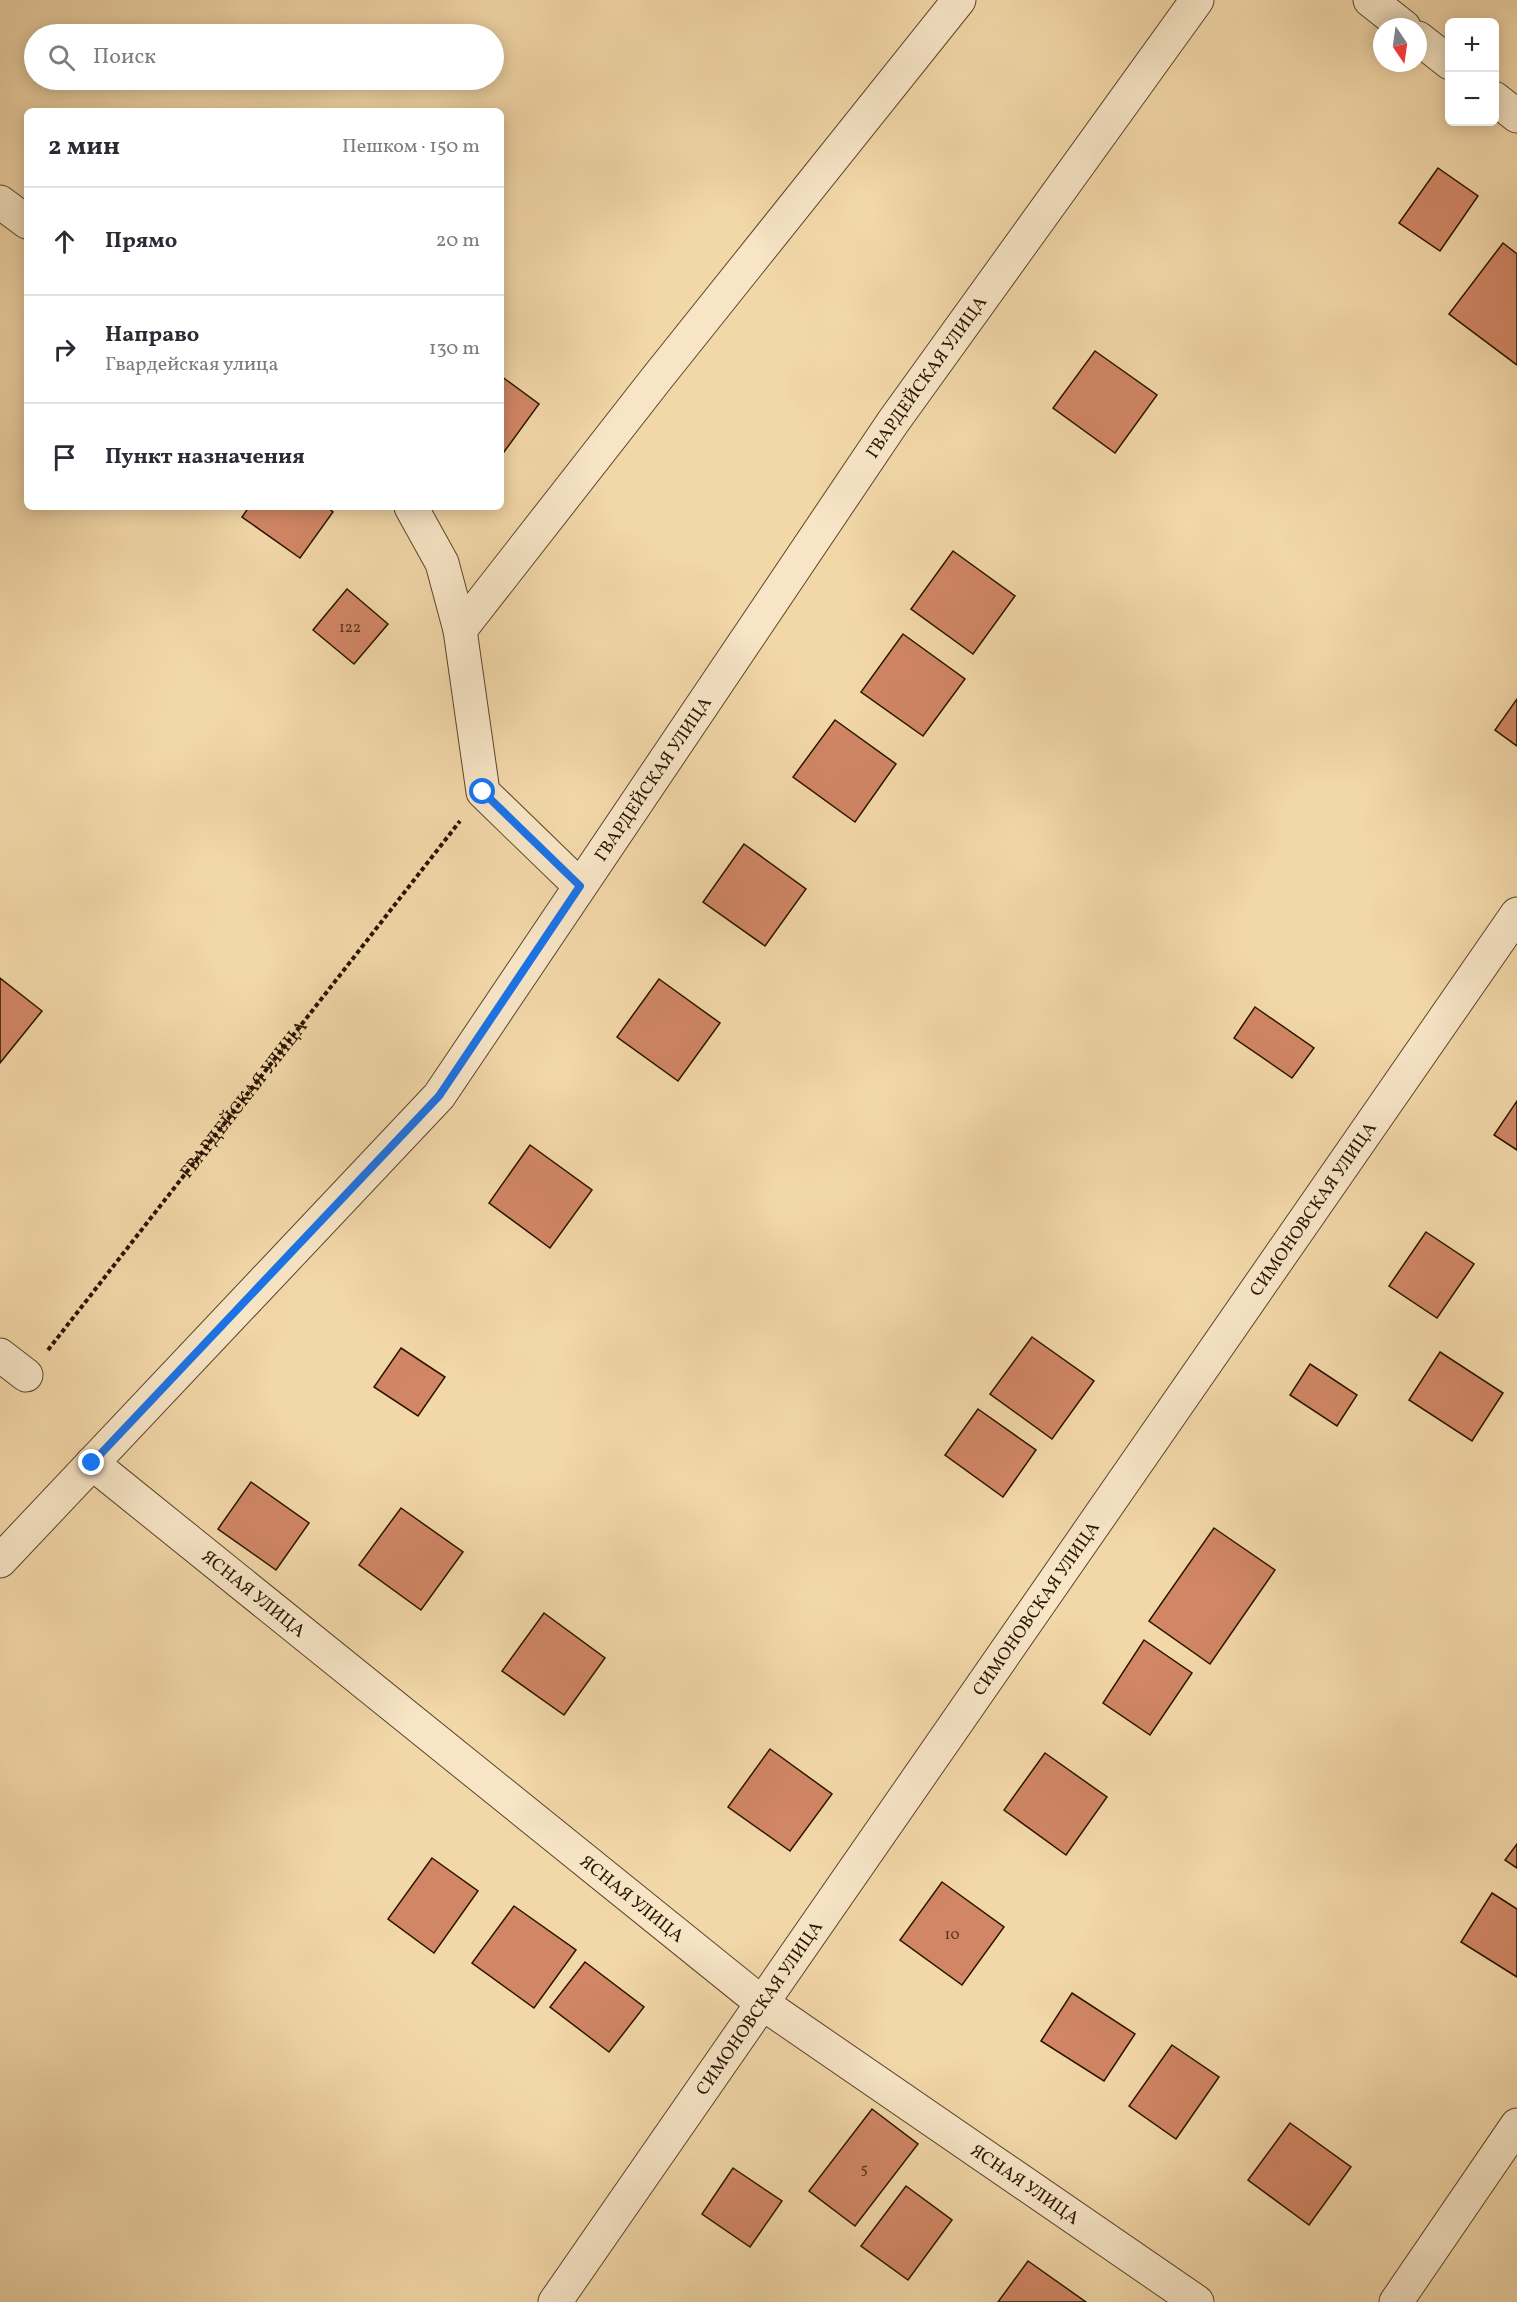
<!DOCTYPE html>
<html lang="ru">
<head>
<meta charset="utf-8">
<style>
	:root { --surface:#fff; --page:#f2f2f3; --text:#2b2b33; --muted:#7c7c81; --line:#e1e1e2 }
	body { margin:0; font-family:Vollkorn,serif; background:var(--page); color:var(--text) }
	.controls { position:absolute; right:18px; top:18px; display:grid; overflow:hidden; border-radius:9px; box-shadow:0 3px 15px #0003 }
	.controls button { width:54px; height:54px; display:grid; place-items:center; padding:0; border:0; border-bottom:2px solid var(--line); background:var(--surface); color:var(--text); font:30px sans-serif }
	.compass { position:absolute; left:1373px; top:18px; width:54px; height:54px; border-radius:50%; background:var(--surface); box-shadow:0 3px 15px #0003; rotate:167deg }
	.stop { position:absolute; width:18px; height:18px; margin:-14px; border:4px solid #1a73e8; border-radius:50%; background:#fff }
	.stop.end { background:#1a73e8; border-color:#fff; box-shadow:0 2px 6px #0008 }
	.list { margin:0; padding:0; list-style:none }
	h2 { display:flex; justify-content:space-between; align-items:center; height:78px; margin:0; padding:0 24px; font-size:26px }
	h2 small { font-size:20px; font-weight:400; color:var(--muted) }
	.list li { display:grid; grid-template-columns:39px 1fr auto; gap:18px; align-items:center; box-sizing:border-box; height:108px; padding:0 24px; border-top:2px solid var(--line) }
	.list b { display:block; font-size:22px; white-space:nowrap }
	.list p { margin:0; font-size:20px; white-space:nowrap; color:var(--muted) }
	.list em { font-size:20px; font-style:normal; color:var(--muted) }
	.icon { flex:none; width:33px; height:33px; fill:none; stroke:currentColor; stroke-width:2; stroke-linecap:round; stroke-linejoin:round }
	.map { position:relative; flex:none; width:1517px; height:2302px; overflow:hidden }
	.search { position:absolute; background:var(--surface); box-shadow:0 3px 15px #0003; left:24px; top:24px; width:480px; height:66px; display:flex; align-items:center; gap:15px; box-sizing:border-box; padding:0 21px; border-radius:33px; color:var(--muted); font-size:22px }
	.panel { position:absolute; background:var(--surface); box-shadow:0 3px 15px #0003; left:24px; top:108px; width:480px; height:402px; border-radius:9px }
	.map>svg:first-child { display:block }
	.building { fill:#d18665; stroke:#2a1400; stroke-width:1.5 }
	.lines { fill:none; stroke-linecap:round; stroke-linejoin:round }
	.minor-casing { stroke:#5c452a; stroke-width:35 }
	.tertiary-casing { stroke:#5c452a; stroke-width:35 }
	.path { stroke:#2a1400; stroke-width:4; stroke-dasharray:4.5 3; stroke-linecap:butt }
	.minor { stroke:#f7e5c6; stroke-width:33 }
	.tertiary { stroke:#f7e5c6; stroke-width:33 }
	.route { stroke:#1a73e8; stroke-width:8 }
	.labels { text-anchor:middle; stroke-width:4.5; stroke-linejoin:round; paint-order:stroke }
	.number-label { font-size:15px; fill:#543019 }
	.street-label { font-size:18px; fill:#2a1400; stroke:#f7e5c6 }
</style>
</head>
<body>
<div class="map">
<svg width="1517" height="2302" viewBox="0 0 1517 2302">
	<rect width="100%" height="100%" fill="#f2d7a8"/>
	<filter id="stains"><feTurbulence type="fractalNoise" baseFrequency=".00333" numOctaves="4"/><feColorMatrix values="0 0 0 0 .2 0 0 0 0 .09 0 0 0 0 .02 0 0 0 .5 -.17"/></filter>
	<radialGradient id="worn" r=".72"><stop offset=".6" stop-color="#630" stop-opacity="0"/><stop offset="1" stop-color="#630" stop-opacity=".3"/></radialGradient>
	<g class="building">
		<path d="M 1438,168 L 1478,196 L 1440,251 L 1399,223 Z"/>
		<path d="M 1503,243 L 1517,254 L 1517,365 L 1449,314 Z"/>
		<path d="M 1095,351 L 1157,395 L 1115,453 L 1053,408 Z"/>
		<path d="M 501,376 L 539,404 L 501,456 Z"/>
		<path d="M 249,507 L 327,507 L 333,512 L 300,558 L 242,517 Z"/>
		<path d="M 953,551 L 1015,596 L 973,654 L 911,609 Z"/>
		<path d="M 347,589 L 388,624 L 354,664 L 313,630 Z"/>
		<path d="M 903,634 L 965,679 L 923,736 L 861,692 Z"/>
		<path d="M 1517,699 L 1517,746 L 1495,730 Z"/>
		<path d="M 835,720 L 896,764 L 855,822 L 793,777 Z"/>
		<path d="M 744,844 L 806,889 L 765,946 L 703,902 Z"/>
		<path d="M 0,978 L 42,1011 L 0,1063 Z"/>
		<path d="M 659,979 L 720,1023 L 678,1081 L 617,1037 Z"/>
		<path d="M 1255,1007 L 1314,1048 L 1292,1078 L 1234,1038 Z"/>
		<path d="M 1517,1101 L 1517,1150 L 1494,1135 Z"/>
		<path d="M 530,1145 L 592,1190 L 550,1248 L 489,1203 Z"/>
		<path d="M 1426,1232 L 1474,1264 L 1437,1318 L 1389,1286 Z"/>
		<path d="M 1032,1337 L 1094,1381 L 1052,1439 L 990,1394 Z"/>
		<path d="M 401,1348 L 445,1377 L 418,1416 L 374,1387 Z"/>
		<path d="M 1440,1352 L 1503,1393 L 1472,1441 L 1409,1400 Z"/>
		<path d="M 1310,1364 L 1357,1395 L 1337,1426 L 1290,1395 Z"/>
		<path d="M 978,1409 L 1036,1450 L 1003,1497 L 945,1455 Z"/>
		<path d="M 251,1482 L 309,1523 L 276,1570 L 218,1529 Z"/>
		<path d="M 401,1508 L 463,1552 L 421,1610 L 359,1565 Z"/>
		<path d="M 1214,1528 L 1275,1570 L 1210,1664 L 1149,1621 Z"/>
		<path d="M 544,1613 L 605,1658 L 564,1715 L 502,1671 Z"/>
		<path d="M 1144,1640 L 1192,1673 L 1150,1735 L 1103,1703 Z"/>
		<path d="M 770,1749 L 832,1794 L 790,1851 L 728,1807 Z"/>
		<path d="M 1045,1753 L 1107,1797 L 1066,1855 L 1004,1810 Z"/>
		<path d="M 1517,1844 L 1517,1868 L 1505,1860 Z"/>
		<path d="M 432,1858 L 478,1891 L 434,1953 L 388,1919 Z"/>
		<path d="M 942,1882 L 1004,1927 L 962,1985 L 900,1940 Z"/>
		<path d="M 1492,1893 L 1517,1909 L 1517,1977 L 1461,1942 Z"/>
		<path d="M 514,1906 L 576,1950 L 534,2008 L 472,1963 Z"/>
		<path d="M 585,1962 L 644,2007 L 609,2052 L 550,2007 Z"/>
		<path d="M 1072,1993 L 1135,2034 L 1104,2081 L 1041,2041 Z"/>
		<path d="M 1172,2045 L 1219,2077 L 1176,2139 L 1129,2106 Z"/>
		<path d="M 872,2109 L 918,2144 L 855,2226 L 809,2191 Z"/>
		<path d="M 1290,2123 L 1351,2167 L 1309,2225 L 1248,2180 Z"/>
		<path d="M 733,2168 L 782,2201 L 750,2247 L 702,2214 Z"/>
		<path d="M 906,2186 L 952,2220 L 908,2280 L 861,2246 Z"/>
		<path d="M 1028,2261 L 1086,2302 L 998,2302 Z"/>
	</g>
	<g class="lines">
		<defs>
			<g id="minor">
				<path d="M 1370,0 L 1404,27"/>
				<path d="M 1418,38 L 1450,63"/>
				<path d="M 1494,98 L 1517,116"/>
				<path d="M 0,202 L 27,222"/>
				<path d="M 411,507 L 442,563 L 460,630 L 483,792 L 580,886"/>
				<path d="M 460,630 L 657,378 L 959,0"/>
				<path d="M 0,1355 L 26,1375"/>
				<path id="s2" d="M 92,1463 L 762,2003 L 1197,2302"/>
				<path id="s3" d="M 555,2302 L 1517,914"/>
				<path d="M 1396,2302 L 1517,2125"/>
			</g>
			<g id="tertiary">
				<path id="s4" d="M 0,1561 L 439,1096 L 893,422 L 1197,0"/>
			</g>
		</defs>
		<use href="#minor" class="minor-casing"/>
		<use href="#tertiary" class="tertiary-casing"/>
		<path class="path" id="s1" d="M 48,1350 L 460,821"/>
		<use href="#minor" class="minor"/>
		<use href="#tertiary" class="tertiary"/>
	</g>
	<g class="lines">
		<path class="route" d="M 92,1463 L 439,1096 L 580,886 L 483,792"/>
	</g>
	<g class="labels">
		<g class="number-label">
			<text x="350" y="632">122</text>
			<text x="952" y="1939">10</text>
			<text x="864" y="2173">5</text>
		</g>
		<g class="street-label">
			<text dy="6" stroke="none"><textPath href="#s4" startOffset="1508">ГВАРДЕЙСКАЯ УЛИЦА</textPath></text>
			<text dy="6" stroke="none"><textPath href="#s4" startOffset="1022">ГВАРДЕЙСКАЯ УЛИЦА</textPath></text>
			<text dy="6" stroke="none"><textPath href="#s1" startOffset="318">ГВАРДЕЙСКАЯ УЛИЦА</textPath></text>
			<text dy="6" stroke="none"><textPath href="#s3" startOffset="1330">СИМОНОВСКАЯ УЛИЦА</textPath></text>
			<text dy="6" stroke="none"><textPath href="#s2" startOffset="208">ЯСНАЯ УЛИЦА</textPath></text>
			<text dy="6" stroke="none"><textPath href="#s3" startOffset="844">СИМОНОВСКАЯ УЛИЦА</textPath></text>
			<text dy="6" stroke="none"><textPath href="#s2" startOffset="694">ЯСНАЯ УЛИЦА</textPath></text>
			<text dy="6" stroke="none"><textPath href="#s3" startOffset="358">СИМОНОВСКАЯ УЛИЦА</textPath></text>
			<text dy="6" stroke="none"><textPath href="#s2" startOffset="1180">ЯСНАЯ УЛИЦА</textPath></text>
		</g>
	</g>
	<rect width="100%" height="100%" filter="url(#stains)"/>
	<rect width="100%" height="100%" fill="url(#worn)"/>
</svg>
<div class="controls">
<button>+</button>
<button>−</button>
</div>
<svg class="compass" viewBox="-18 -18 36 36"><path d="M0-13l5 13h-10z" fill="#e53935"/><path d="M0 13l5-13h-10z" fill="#7c7c81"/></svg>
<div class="stop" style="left:483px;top:792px"></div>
<div class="stop end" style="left:92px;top:1463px"></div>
<div class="search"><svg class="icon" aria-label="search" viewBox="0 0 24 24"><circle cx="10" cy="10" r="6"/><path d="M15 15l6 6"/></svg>Поиск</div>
<section class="panel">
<h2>2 мин<small>Пешком · 150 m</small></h2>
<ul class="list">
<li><svg class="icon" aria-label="ahead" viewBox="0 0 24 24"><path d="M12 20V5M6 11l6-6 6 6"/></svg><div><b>Прямо</b></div><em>20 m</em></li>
<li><svg class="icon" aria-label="right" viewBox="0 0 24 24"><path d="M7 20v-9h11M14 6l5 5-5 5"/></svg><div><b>Направо</b><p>Гвардейская улица</p></div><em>130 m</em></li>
<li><svg class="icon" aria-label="arrive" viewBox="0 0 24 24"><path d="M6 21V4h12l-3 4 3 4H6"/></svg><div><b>Пункт назначения</b></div></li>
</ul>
</section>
</div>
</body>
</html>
